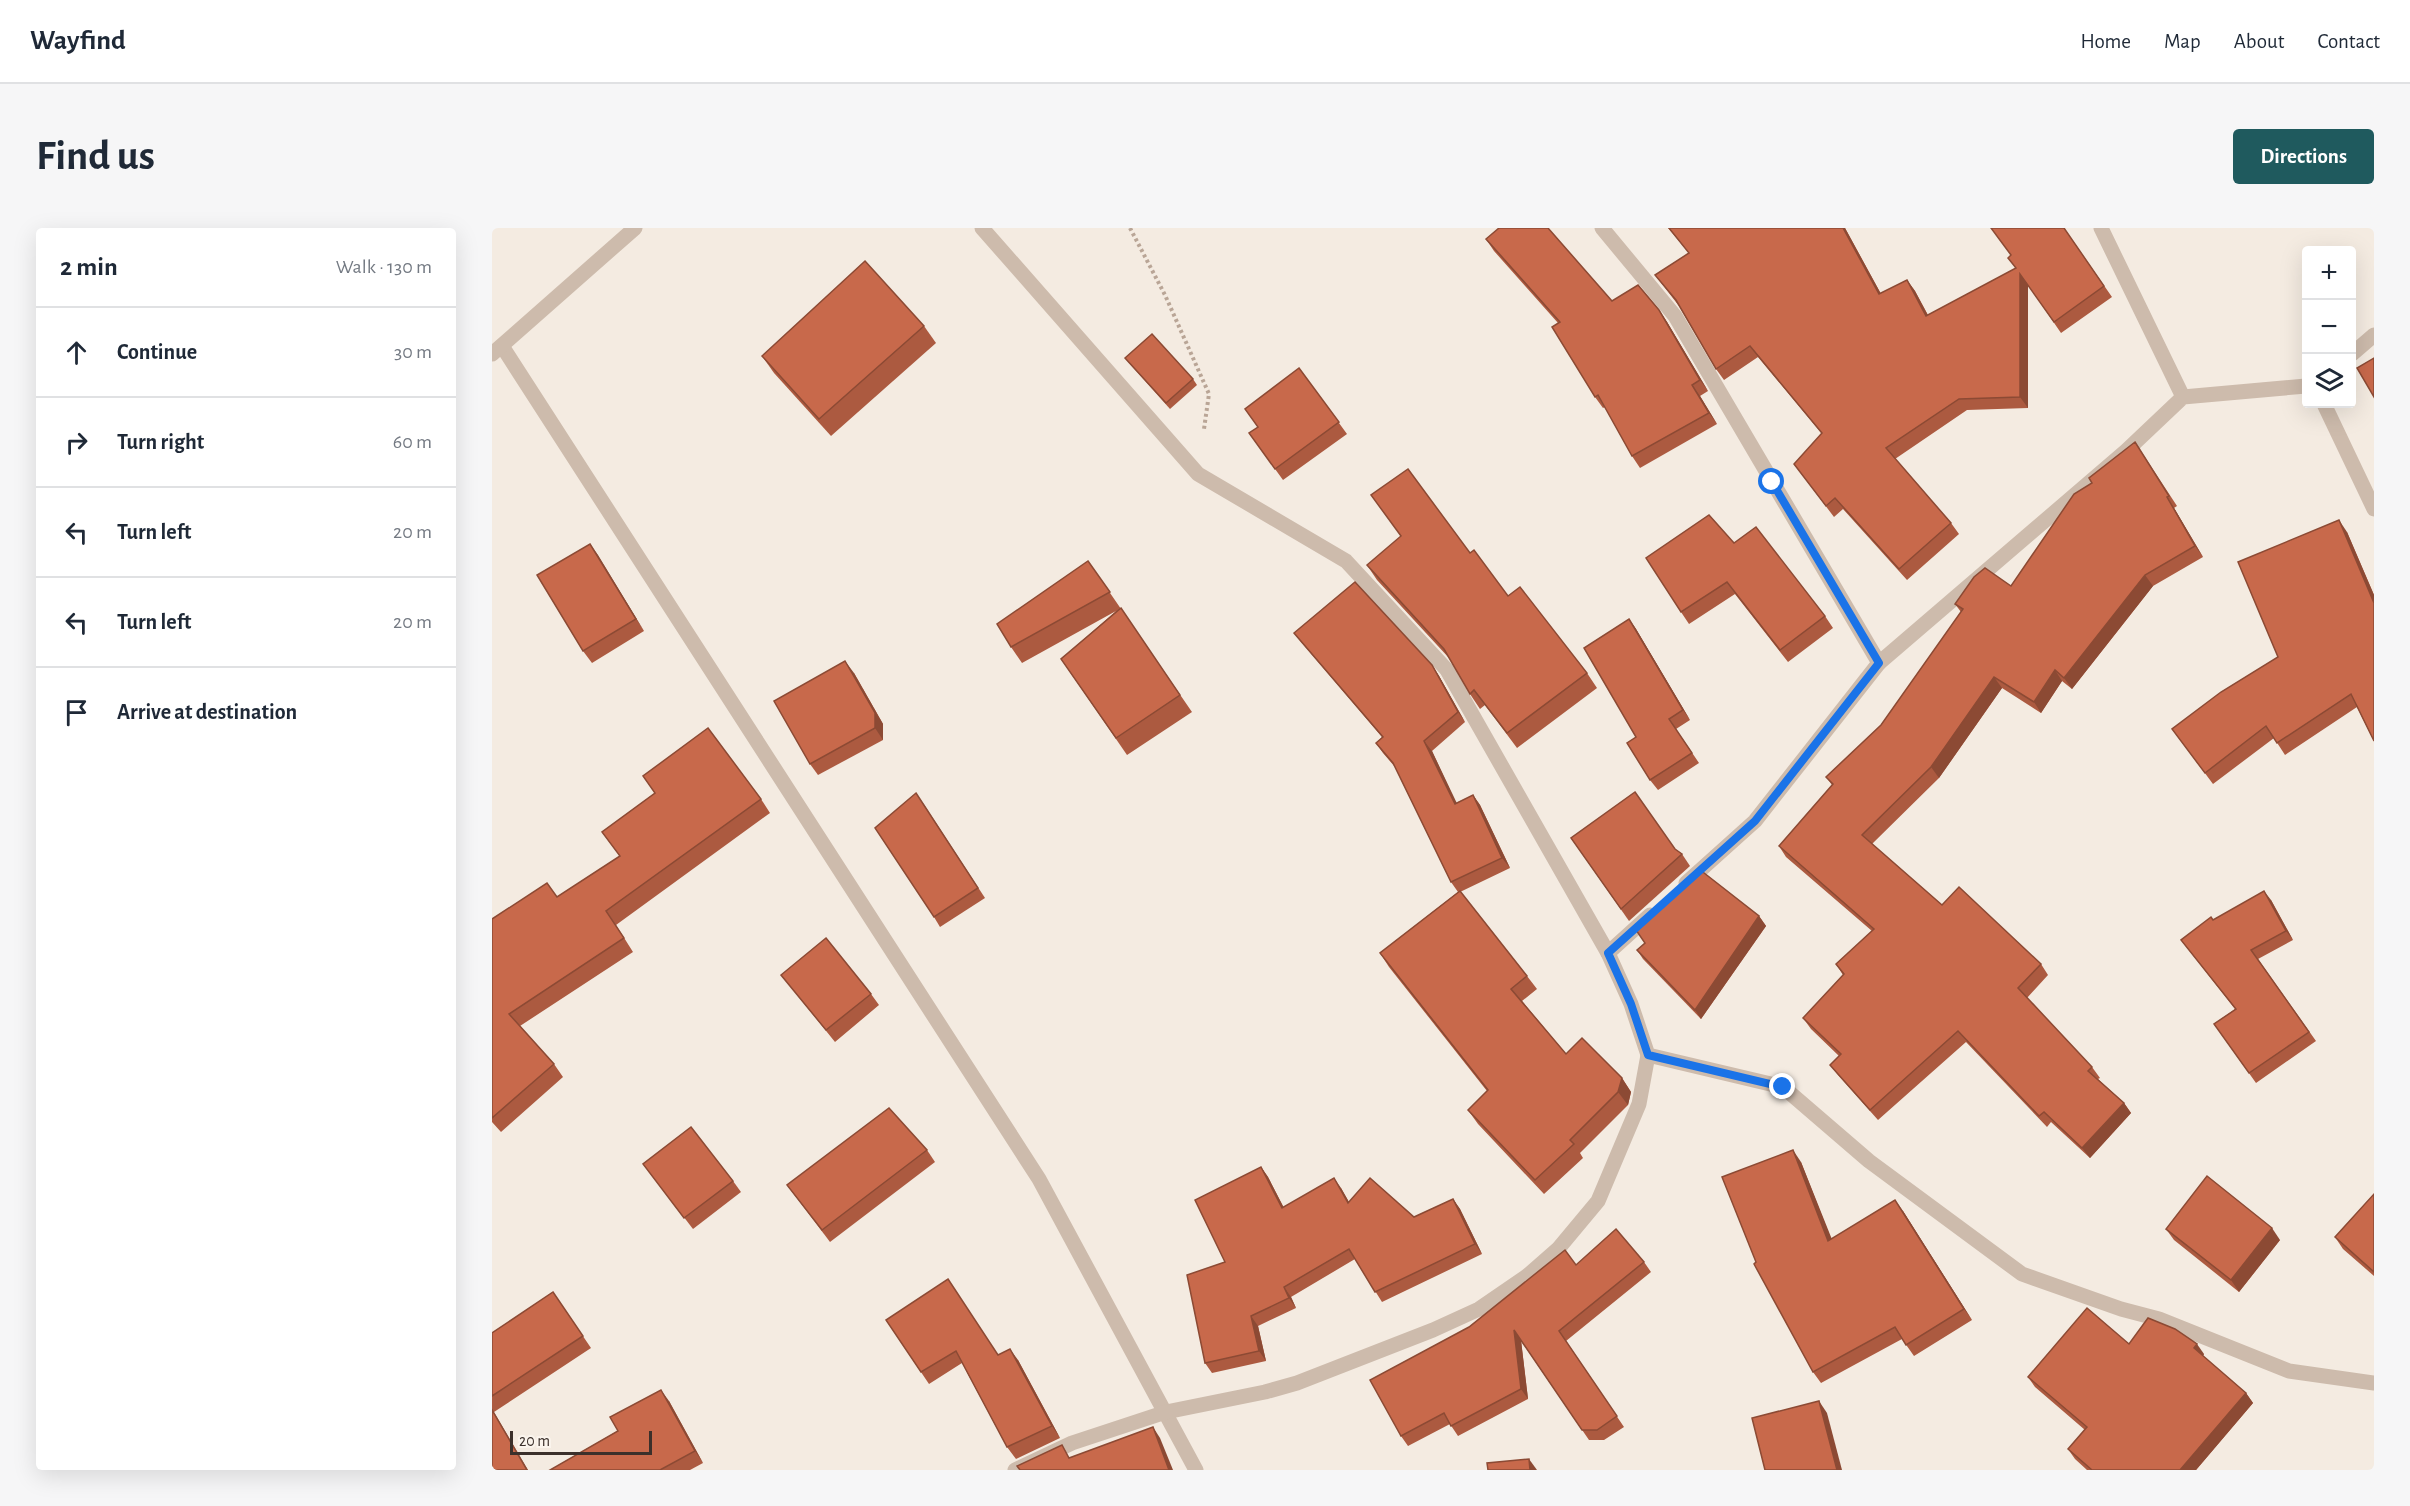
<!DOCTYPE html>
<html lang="en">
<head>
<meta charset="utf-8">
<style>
	:root { --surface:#fff; --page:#f6f6f7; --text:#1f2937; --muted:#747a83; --line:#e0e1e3; --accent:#1f5a5e }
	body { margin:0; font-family:"Alegreya Sans",sans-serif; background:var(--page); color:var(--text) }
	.controls { position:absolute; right:18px; top:18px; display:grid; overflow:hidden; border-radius:6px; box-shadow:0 6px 24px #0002 }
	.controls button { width:54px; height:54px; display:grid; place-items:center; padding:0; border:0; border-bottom:2px solid var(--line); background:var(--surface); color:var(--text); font:30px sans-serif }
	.scale { position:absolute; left:18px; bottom:15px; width:142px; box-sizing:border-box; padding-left:6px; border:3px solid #3b302b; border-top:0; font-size:16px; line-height:21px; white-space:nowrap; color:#3b302b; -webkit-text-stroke:4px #fbf5ee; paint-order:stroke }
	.stop { position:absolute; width:18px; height:18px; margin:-14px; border:4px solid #1a73e8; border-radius:50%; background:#fff }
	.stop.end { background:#1a73e8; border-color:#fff; box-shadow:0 2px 6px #0008 }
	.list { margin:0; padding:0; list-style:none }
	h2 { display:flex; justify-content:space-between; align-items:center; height:78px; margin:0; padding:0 24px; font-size:26px }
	h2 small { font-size:20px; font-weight:400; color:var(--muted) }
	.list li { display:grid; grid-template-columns:39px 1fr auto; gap:18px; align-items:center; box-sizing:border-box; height:90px; padding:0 24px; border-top:2px solid var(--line) }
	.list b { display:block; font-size:22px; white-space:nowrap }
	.list em { font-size:20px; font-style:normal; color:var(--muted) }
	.icon { flex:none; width:33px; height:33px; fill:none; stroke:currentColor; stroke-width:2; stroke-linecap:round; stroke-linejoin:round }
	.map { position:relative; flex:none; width:1882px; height:1242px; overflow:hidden; border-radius:6px }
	header { display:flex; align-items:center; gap:36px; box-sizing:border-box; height:84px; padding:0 30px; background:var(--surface); border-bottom:2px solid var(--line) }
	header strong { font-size:28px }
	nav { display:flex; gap:33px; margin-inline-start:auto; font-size:21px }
	.intro { display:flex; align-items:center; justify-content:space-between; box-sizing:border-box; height:144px; padding:0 36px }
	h1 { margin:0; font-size:42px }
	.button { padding:15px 27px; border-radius:6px; background:var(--accent); color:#fff; font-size:21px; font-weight:700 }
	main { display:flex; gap:36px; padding:0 36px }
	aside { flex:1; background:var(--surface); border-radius:6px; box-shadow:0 6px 24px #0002 }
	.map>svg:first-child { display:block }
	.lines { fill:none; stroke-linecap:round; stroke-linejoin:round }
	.path { stroke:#b9a596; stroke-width:4; stroke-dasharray:3 3; stroke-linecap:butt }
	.minor { stroke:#cdbbac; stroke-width:15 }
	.wall { fill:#ac5a40 }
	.shaded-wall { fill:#8c4a34 }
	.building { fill:#c8694b; stroke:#8c4a34; stroke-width:1.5 }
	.route { stroke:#1a73e8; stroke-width:8 }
</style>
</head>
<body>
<header>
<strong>Wayfind</strong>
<nav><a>Home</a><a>Map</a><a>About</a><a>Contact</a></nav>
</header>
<div class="intro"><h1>Find us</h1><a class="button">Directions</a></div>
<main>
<aside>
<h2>2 min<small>Walk · 130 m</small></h2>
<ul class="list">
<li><svg class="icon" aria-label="ahead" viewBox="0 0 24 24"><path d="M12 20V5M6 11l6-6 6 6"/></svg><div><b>Continue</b></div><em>30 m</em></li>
<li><svg class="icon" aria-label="right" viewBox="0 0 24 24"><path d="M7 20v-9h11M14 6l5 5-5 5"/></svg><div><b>Turn right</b></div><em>60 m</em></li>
<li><svg class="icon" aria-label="left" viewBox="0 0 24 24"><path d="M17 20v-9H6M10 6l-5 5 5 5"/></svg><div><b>Turn left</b></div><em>20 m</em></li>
<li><svg class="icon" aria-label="left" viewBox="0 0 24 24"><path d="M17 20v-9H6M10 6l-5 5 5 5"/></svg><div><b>Turn left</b></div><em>20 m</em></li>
<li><svg class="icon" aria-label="arrive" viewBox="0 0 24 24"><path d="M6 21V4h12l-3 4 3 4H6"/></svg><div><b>Arrive at destination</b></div></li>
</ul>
</aside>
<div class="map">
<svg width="1882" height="1242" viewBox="0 0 1882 1242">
	<rect width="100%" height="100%" fill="#f4ebe1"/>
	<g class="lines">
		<path class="path" d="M 638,0 L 673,67 L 717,166 L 712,201"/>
		<g class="minor">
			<path d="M 490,0 L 706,246 L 854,333 L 955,442 L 1116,725 L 1139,776 L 1156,827 L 1291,859 L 1377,933 L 1530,1046 L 1629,1081 L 1667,1091 L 1797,1143 L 1882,1155"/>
			<path d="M 1110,0 L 1183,88 L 1387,435"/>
			<path d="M 1609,0 L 1691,169"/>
			<path d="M 10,118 L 547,951 L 704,1242"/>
			<path d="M 0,126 L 143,0"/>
			<path d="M 1860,126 L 1882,107"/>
			<path d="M 1832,176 L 1882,281"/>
			<path d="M 1194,655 L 1263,593 L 1387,435 L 1634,223 L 1691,169 L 1814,158"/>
			<path d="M 1116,725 L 1158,687"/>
			<path d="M 523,1242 L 580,1215 L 674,1184 L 773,1164 L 805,1155 L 941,1102 L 987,1081 L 1035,1048 L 1066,1021 L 1106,973 L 1147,876 L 1156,827"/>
		</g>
	</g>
	<g class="wall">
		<path d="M 1176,0 L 1353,0 L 1389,66 L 1415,52 L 1423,63 L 1436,87 L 1524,40 L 1572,0 L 1620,69 L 1569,105 L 1536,57 L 1536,180 L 1475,182 L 1403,231 L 1459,295 L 1467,306 L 1415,352 L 1351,281 L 1342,289 L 1302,236 L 1330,206 L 1266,129 L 1232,152 L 1224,141 L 1187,78 L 1163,47 L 1197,25 Z"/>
		<path d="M 994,11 L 1120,73 L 1167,82 L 1175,94 L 1216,163 L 1208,168 L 1225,196 L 1148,240 L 1140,228 L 1113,179 L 1111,180 L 1103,169 L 1066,95 L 1002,23 Z"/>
		<path d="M 432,98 L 444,115 L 339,208 L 282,145 L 270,128 Z"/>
		<path d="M 633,130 L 701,151 L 705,157 L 678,181 L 638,136 Z"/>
		<path d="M 807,140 L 855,206 L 791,252 L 757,205 L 766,199 Z"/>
		<path d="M 1643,214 L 1685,278 L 1682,280 L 1711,329 L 1661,358 L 1580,461 L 1570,453 L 1549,485 L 1510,460 L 1447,550 L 1380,616 L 1450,677 L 1549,736 L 1556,747 L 1535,770 L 1600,839 L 1608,850 L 1606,851 L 1632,875 L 1639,885 L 1598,930 L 1559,894 L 1555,899 L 1474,814 L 1386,892 L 1346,847 L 1338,837 L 1347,828 L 1319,801 L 1311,790 L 1351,747 L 1344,736 L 1380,703 L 1294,629 L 1287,618 L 1340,557 L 1334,549 L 1389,497 L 1469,384 L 1463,376 L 1519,358 L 1600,255 Z"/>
		<path d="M 1855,304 L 1882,367 L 1882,513 L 1865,479 L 1793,527 L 1782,510 L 1721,556 L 1680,501 L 1786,429 Z"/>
		<path d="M 1242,315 L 1333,388 L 1341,400 L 1296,434 L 1243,366 L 1197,396 L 1189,384 Z"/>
		<path d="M 98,316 L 152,403 L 100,435 L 91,423 Z"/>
		<path d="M 978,325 L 1016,368 L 1095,445 L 1105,460 L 1025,520 L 993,477 L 988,481 L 978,466 L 957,430 L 885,352 L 875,337 Z"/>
		<path d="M 596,333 L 700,484 L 635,527 L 569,431 L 624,383 L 530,435 L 519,419 Z"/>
		<path d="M 1137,391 L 1144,401 L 1198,492 L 1184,501 L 1207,535 L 1166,562 L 1158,552 L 1144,509 Z"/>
		<path d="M 802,405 L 940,437 L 947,448 L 973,494 L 940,523 L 964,575 L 981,567 L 988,577 L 1018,640 L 968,664 L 1035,748 L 1045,761 L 1030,773 L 1074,826 L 1130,850 L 1139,864 L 1136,877 L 1088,925 L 1091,930 L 1052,966 L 986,896 L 976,882 L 995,863 L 897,739 L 888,725 L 966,664 L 959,654 L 903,539 L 891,525 L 884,515 L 890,509 L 810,415 Z"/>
		<path d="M 362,445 L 391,496 L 391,512 L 326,547 L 318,536 Z"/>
		<path d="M 151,548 L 269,571 L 278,585 L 124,697 L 141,724 L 28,798 L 62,836 L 71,849 L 9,904 L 0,894 L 0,691 L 65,669 L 128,628 L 110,604 L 163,565 Z"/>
		<path d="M 431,575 L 493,670 L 448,699 L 442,689 Z"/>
		<path d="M 1079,610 L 1183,621 L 1190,626 L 1198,638 L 1137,693 Z"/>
		<path d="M 1779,672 L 1801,712 L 1766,731 L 1824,813 L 1764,855 L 1722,796 L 1743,781 L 1689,712 L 1721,692 Z"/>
		<path d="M 1267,688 L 1274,698 L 1209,791 L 1151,731 L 1145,722 Z"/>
		<path d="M 289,747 L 379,766 L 387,777 L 343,814 L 298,758 Z"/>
		<path d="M 435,922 L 443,934 L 338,1014 L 295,957 Z"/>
		<path d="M 1309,934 L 1339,1011 L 1411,983 L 1480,1092 L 1422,1128 L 1410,1111 L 1329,1155 L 1321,1144 L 1264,1034 Z"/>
		<path d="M 151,936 L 241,953 L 249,964 L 201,1001 Z"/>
		<path d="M 769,939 L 776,949 L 792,980 L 849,960 L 857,974 L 922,989 L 961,971 L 968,981 L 990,1026 L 890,1074 L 863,1031 L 799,1069 L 804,1080 L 766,1098 L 774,1133 L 720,1145 L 713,1135 L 733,1034 Z"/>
		<path d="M 1882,966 L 1882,1048 L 1851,1021 L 1843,1009 Z"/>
		<path d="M 1674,1001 L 1788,1012 L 1747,1064 L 1682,1012 Z"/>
		<path d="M 1152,1034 L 1159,1044 L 1074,1113 L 1132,1199 L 1112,1212 L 1097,1212 L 1029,1113 L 1036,1171 L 966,1208 L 958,1196 L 916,1218 L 909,1208 L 977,1099 L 1084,1037 Z"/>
		<path d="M 61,1064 L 99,1120 L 2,1184 L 0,1242 L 0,1105 Z"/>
		<path d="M 394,1092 L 526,1132 L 568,1210 L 524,1231 L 515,1219 L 470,1135 L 437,1156 Z"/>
		<path d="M 1637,1116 L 1712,1126 L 1711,1128 L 1754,1165 L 1761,1175 L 1704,1242 L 1595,1242 L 1583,1231 L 1576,1221 L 1593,1202 L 1543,1159 L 1536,1149 Z"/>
		<path d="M 177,1173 L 211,1235 L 198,1242 L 58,1242 Z"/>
	</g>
	<g class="shaded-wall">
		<path d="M 1351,0 L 1353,0 L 1395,77 L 1387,66 Z"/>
		<path d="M 1528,46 L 1536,57 L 1536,180 L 1528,169 Z"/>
		<path d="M 1415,52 L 1423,63 L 1442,99 L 1434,88 Z"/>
		<path d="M 1167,82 L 1175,94 L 1216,163 L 1208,152 Z"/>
		<path d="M 1200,157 L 1208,168 L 1225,196 L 1217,185 Z"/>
		<path d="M 1675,269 L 1682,280 L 1711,329 L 1703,318 Z"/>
		<path d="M 1847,292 L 1855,304 L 1882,367 L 1882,375 Z"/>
		<path d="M 98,316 L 106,327 L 152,403 L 144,391 Z"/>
		<path d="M 1653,347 L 1661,358 L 1580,461 L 1572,450 Z"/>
		<path d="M 1137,391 L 1144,401 L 1198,492 L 1191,482 Z"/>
		<path d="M 353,433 L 362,445 L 391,496 L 391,512 L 383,500 Z"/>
		<path d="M 940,437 L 947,448 L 973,494 L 966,484 Z"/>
		<path d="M 1563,442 L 1570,453 L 1549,485 L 1542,474 Z"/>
		<path d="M 1502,449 L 1510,460 L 1447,550 L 1439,539 Z"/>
		<path d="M 932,513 L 940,523 L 970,586 L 963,576 Z"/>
		<path d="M 981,567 L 988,577 L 1018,640 L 1010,630 Z"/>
		<path d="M 1772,663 L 1779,672 L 1801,712 L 1794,703 Z"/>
		<path d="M 1267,688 L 1274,698 L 1209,791 L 1203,782 Z"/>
		<path d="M 1130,850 L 1139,864 L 1136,877 L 1126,864 Z"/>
		<path d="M 1632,875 L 1639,885 L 1598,930 L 1590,920 Z"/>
		<path d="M 1301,922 L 1309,934 L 1345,1024 L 1336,1013 Z"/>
		<path d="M 769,939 L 776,949 L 797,990 L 790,980 Z"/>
		<path d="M 842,950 L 849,960 L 863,985 L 856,975 Z"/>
		<path d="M 961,971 L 968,981 L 990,1026 L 983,1016 Z"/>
		<path d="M 1403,972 L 1411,983 L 1480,1092 L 1472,1081 Z"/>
		<path d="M 1780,1000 L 1788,1012 L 1747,1064 L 1739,1052 Z"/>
		<path d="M 792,1059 L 799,1069 L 804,1080 L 797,1070 Z"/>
		<path d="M 759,1088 L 766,1098 L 774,1133 L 767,1123 Z"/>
		<path d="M 1022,1102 L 1029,1112 L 1036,1171 L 1029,1161 Z"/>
		<path d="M 1705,1116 L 1712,1126 L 1709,1130 L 1702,1120 Z"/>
		<path d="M 518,1121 L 526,1132 L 568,1210 L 560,1198 Z"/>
		<path d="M 169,1162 L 177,1173 L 211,1235 L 203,1223 Z"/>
		<path d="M 1754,1165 L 1761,1175 L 1704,1242 L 1688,1242 Z"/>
		<path d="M 1327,1173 L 1335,1185 L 1350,1242 L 1345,1242 Z"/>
		<path d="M 0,1181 L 36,1242 L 35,1242 L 0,1182 Z"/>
		<path d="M 661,1199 L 668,1210 L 681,1242 L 677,1242 Z"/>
		<path d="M 1037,1231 L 1045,1242 L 1038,1242 Z"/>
	</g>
	<g class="building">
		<path d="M 1007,0 L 1056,0 L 1120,73 L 1146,57 L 1167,82 L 1208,152 L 1200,157 L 1217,185 L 1140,228 L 1106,167 L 1103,169 L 1060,99 L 1068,94 L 994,11 Z"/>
		<path d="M 1177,0 L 1351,0 L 1387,66 L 1415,52 L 1434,88 L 1524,40 L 1516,30 L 1519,27 L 1499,0 L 1572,0 L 1612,58 L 1562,94 L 1528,46 L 1528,169 L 1467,171 L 1394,220 L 1459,295 L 1407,341 L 1343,270 L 1334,278 L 1302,236 L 1330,205 L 1258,118 L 1224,141 L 1184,72 L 1163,47 L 1197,25 Z"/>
		<path d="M 373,33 L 432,98 L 327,191 L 270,128 Z"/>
		<path d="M 660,106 L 701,151 L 674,175 L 633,130 Z"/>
		<path d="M 1882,130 L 1882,169 L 1865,140 Z"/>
		<path d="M 807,140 L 847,194 L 783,241 L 757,205 L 766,199 L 753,181 Z"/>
		<path d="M 1643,214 L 1677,268 L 1675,269 L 1703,318 L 1653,347 L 1572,450 L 1563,442 L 1542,474 L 1502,449 L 1439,539 L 1370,607 L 1450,677 L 1467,659 L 1549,736 L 1526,760 L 1600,839 L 1596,843 L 1632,875 L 1590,920 L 1552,884 L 1547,888 L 1466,803 L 1378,882 L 1338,837 L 1349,826 L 1311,790 L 1352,746 L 1344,736 L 1382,701 L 1287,618 L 1341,556 L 1334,549 L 1389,497 L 1471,381 L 1463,376 L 1482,349 L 1493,340 L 1519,358 L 1582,266 L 1600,255 L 1597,250 Z"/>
		<path d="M 916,241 L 978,325 L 982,322 L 1016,368 L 1028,359 L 1095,445 L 1015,505 L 982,462 L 978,466 L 952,421 L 875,337 L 909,308 L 879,267 Z"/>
		<path d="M 1217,287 L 1242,315 L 1264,299 L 1333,388 L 1288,422 L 1235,354 L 1189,384 L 1154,330 Z"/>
		<path d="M 1847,292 L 1882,375 L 1882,513 L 1859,466 L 1785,515 L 1774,498 L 1713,545 L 1680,501 L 1729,464 L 1786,429 L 1746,334 Z"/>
		<path d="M 98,316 L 144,391 L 91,423 L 45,347 Z"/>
		<path d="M 596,333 L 618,364 L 519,419 L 505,396 Z"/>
		<path d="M 863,354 L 940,437 L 966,484 L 932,513 L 963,576 L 981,567 L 1010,630 L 959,654 L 901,535 L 884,515 L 891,509 L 802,405 Z"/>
		<path d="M 629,380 L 688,467 L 624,510 L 569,431 Z"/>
		<path d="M 1137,391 L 1191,482 L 1177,491 L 1200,525 L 1158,552 L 1135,515 L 1144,509 L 1092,420 Z"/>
		<path d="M 353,433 L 383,485 L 383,500 L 318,536 L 282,473 Z"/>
		<path d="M 216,500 L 269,571 L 114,683 L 132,710 L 17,786 L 62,836 L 0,890 L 0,691 L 55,655 L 65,669 L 128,628 L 110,604 L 163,565 L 151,548 Z"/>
		<path d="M 1143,564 L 1183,621 L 1190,626 L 1129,681 L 1079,610 Z"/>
		<path d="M 424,565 L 486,660 L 442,689 L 383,600 Z"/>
		<path d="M 1207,641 L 1267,688 L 1203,782 L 1145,722 L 1153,715 L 1142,699 Z"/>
		<path d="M 968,663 L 1035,748 L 1019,761 L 1074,826 L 1090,810 L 1130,850 L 1126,864 L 1078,912 L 1082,916 L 1043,952 L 976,882 L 996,862 L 888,725 Z"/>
		<path d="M 1772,663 L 1794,703 L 1759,722 L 1817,804 L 1757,845 L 1722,796 L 1744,781 L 1689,712 L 1719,689 L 1721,692 Z"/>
		<path d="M 334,710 L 379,766 L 334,802 L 289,747 Z"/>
		<path d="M 397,880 L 435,922 L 330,1002 L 295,957 Z"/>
		<path d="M 199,899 L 241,953 L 192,990 L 151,936 Z"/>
		<path d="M 1301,922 L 1336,1013 L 1403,972 L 1472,1081 L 1414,1117 L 1403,1099 L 1321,1144 L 1262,1036 L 1264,1034 L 1230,949 Z"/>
		<path d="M 769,939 L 790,980 L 842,950 L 856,975 L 878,950 L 922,989 L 961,971 L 983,1016 L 883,1064 L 857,1021 L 792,1059 L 797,1070 L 759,1088 L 767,1123 L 713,1135 L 695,1047 L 733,1034 L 703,972 Z"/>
		<path d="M 1715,948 L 1780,1000 L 1739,1052 L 1674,1001 Z"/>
		<path d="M 1882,966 L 1882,1044 L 1843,1009 Z"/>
		<path d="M 1124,1001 L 1152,1034 L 1067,1103 L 1125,1188 L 1105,1202 L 1090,1202 L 1022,1102 L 1029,1161 L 959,1198 L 952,1185 L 909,1208 L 878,1152 L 977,1099 L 1073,1022 L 1084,1037 Z"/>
		<path d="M 456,1051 L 506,1127 L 518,1121 L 560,1198 L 515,1219 L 464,1123 L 429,1144 L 394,1092 Z"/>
		<path d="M 61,1064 L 91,1108 L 0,1168 L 0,1105 Z"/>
		<path d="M 1595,1080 L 1637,1116 L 1656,1090 L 1683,1101 L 1705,1116 L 1702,1120 L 1754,1165 L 1688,1242 L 1600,1242 L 1576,1221 L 1595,1199 L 1536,1149 Z"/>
		<path d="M 169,1162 L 203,1223 L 168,1242 L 58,1242 L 126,1203 L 118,1189 Z"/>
		<path d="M 1327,1173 L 1345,1242 L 1273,1242 L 1260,1190 Z"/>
		<path d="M 0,1182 L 35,1242 L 0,1242 Z"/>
		<path d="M 661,1199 L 677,1242 L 528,1242 L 525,1238 L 570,1217 L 577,1230 Z"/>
		<path d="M 1037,1231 L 1038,1242 L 996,1242 L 995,1235 Z"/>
	</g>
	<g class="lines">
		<path class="route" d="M 1280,254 L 1387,435 L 1263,593 L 1116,725 L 1139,776 L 1156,827 L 1291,859"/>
	</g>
</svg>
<div class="controls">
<button>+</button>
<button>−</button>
<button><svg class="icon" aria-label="layers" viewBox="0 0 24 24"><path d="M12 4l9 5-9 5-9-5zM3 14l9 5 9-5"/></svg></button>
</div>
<div class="scale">20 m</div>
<div class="stop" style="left:1280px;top:254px"></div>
<div class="stop end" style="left:1291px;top:859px"></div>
</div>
</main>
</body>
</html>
